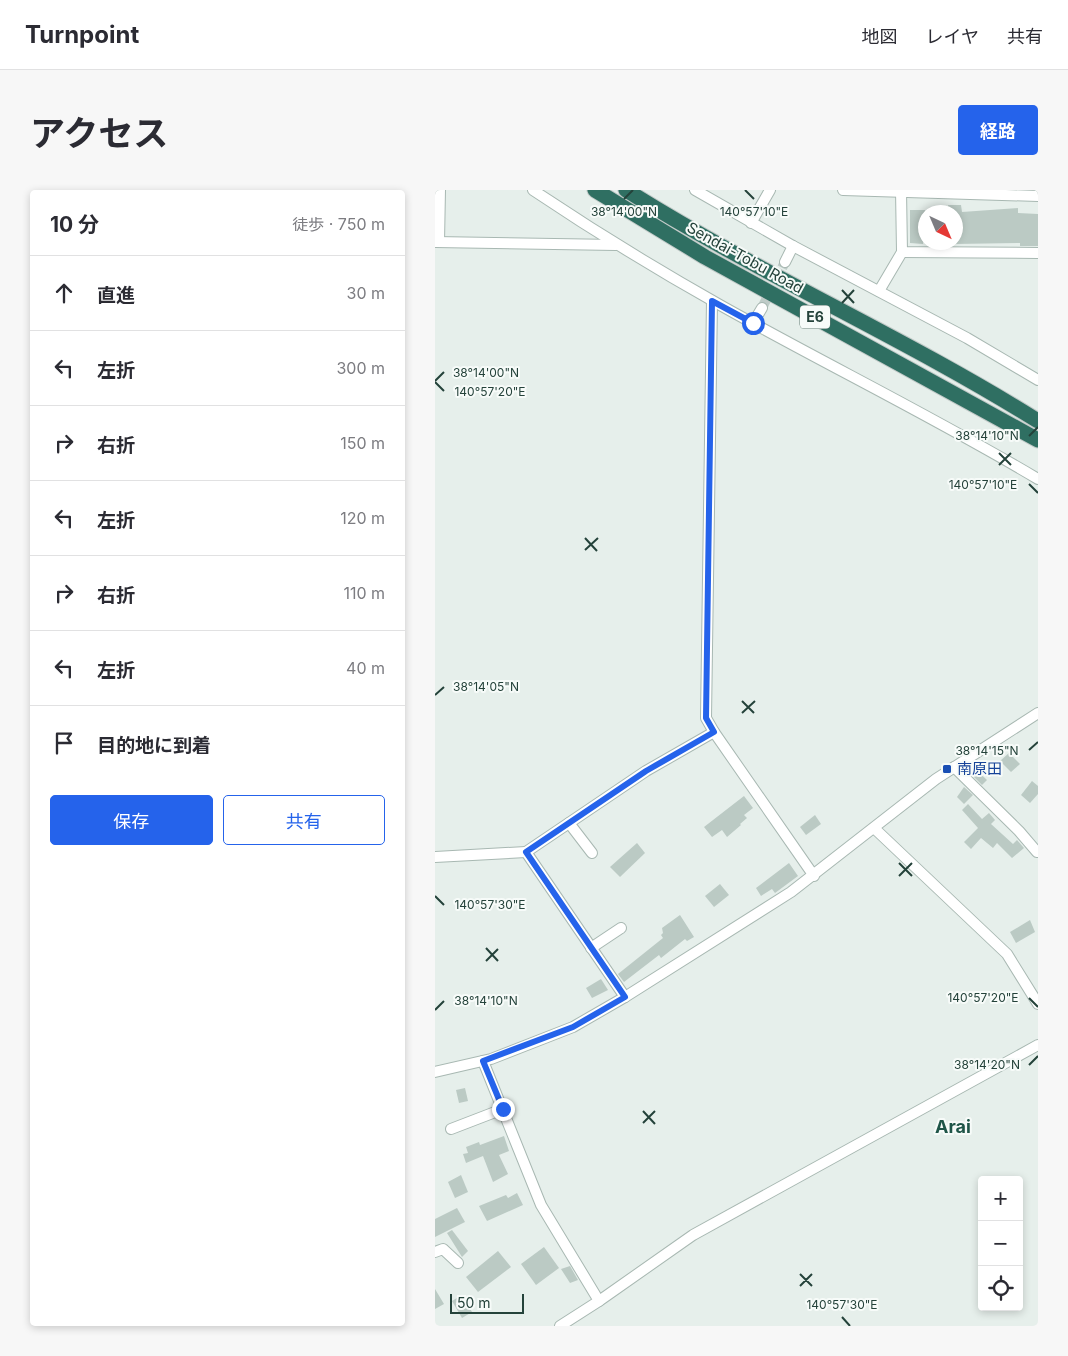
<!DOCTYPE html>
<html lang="ja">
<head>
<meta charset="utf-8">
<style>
	:root { --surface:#fff; --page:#f7f7f7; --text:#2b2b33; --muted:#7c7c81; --line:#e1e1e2; --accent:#2563eb }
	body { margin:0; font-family:Inter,"Noto Sans JP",sans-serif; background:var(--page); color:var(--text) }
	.controls { position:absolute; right:15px; bottom:15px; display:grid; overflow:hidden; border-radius:5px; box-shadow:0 2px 8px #0003 }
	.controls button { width:45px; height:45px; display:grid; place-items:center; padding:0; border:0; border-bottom:1px solid var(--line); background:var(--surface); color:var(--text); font:25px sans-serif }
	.compass { position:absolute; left:483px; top:15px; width:45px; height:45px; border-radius:50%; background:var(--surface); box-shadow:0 2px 8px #0003; rotate:136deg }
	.scale { position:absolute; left:15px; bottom:12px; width:74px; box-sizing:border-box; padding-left:5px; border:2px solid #24423a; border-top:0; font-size:14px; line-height:18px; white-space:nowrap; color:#24423a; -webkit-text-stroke:4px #f7fbf9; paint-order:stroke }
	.stop { position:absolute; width:15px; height:15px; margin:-11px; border:4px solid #2563eb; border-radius:50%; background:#fff }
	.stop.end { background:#2563eb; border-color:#fff; box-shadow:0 1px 5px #0008 }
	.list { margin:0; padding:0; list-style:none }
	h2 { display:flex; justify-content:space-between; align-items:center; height:65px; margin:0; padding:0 20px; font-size:21px }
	h2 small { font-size:16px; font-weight:400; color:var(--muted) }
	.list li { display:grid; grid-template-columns:32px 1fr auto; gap:15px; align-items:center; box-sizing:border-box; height:75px; padding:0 20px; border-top:1px solid var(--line) }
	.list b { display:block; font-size:19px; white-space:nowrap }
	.list em { font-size:16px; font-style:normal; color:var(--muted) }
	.actions { display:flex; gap:10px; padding:15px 20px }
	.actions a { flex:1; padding:11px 0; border:1px solid var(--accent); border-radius:5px; text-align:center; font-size:18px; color:var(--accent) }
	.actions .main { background:var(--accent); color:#fff }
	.icon { flex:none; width:28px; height:28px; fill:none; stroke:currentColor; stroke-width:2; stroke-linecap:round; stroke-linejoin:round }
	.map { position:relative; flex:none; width:603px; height:1136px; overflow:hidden; border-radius:5px }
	header { display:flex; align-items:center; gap:30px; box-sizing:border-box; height:70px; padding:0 25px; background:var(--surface); border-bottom:1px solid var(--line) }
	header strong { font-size:24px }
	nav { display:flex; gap:28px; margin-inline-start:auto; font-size:18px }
	.intro { display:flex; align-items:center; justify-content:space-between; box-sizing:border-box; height:120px; padding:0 30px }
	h1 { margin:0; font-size:35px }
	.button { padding:12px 22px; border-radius:5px; background:var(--accent); color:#fff; font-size:18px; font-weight:700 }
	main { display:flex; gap:30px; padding:0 30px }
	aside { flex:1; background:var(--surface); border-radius:5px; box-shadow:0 2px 8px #0003 }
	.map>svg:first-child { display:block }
	.building { fill:#bbcac4 }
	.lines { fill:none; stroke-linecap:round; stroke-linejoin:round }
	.minor-tunnel { stroke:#bfccc8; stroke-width:10; stroke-dasharray:10 5; stroke-linecap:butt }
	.minor-casing { stroke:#a8b8b2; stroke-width:12 }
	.highway-casing { stroke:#c2cac8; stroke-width:17 }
	.minor { stroke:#fff; stroke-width:10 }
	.highway { stroke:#2f6f62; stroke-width:15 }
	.route { stroke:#2563eb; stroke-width:6 }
	.ticks { fill:none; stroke:#24423a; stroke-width:2 }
	.transit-dot { fill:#1a4fb4; stroke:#f7fbf9; stroke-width:2 }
	.labels { text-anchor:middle; stroke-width:4; stroke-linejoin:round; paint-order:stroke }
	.shield { fill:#f7fbf9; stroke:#637a73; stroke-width:1 }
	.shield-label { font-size:14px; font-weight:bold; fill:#24423a }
	.street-label { font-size:15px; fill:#24423a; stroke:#f7fbf9 }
	.transit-label { font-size:15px; fill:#164399; stroke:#f7fbf9; text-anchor:start }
	.quarter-label { font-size:18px; font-weight:bold; fill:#1f5548; stroke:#f7fbf9 }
	.ticks-label { font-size:12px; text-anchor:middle; fill:#24423a; stroke:#f7fbf9; stroke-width:4; stroke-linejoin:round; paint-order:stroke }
</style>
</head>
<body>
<header>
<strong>Turnpoint</strong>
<nav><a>地図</a><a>レイヤ</a><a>共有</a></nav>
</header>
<div class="intro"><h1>アクセス</h1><a class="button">経路</a></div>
<main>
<aside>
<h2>10 分<small>徒歩 · 750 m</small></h2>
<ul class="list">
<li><svg class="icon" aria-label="ahead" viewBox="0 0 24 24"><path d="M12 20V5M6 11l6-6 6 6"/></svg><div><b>直進</b></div><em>30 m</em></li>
<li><svg class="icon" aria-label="left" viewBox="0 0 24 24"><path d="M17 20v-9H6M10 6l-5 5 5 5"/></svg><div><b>左折</b></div><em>300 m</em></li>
<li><svg class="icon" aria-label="right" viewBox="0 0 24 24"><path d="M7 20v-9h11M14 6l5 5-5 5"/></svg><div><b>右折</b></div><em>150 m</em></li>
<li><svg class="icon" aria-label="left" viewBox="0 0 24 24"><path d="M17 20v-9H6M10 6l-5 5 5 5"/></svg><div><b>左折</b></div><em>120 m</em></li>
<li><svg class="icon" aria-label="right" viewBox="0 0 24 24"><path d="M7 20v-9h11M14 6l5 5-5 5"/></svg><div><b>右折</b></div><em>110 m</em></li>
<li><svg class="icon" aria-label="left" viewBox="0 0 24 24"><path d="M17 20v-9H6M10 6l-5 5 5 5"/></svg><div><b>左折</b></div><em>40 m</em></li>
<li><svg class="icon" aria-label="arrive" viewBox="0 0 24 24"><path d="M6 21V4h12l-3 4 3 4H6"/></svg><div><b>目的地に到着</b></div></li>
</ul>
<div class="actions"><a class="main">保存</a><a>共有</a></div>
</aside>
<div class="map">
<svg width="603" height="1136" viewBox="0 0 603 1136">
	<rect width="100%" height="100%" fill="#e6efeb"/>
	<g class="building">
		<path d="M 513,15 L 526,15 L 527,22 L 583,18 L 583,23 L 603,24 L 603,56 L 585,56 L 585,53 L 520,54 L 520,22 L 514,22 Z"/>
		<path d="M 475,20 L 490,20 L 488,54 L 475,53 Z"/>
		<path d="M 574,563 L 585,574 L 576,582 L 565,571 Z"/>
		<path d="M 538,577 L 552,590 L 547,595 L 533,581 Z"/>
		<path d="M 597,591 L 603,596 L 603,604 L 595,613 L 586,605 Z"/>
		<path d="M 529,597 L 538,605 L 529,614 L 522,607 Z"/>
		<path d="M 309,606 L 318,618 L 309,625 L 312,628 L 305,634 L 306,635 L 292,647 L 287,640 L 277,647 L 269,637 Z"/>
		<path d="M 533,614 L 547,629 L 554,623 L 560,630 L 556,634 L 578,654 L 582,650 L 589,658 L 577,668 L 562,653 L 558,658 L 546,648 L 536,659 L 529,652 L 543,638 L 527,620 Z"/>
		<path d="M 380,625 L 386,634 L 371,645 L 365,637 Z"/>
		<path d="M 202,653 L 210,663 L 185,687 L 175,677 Z"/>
		<path d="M 354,673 L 363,686 L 340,703 L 337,699 L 326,706 L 321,698 Z"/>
		<path d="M 285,694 L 294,705 L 279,717 L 270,706 Z"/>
		<path d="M 245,725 L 259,747 L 252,751 L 250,749 L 226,768 L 224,765 L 189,792 L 183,784 L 228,748 L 226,745 L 228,743 L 227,738 Z"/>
		<path d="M 595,730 L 600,742 L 581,753 L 575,742 Z"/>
		<path d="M 166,789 L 173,800 L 157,808 L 151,798 Z"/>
		<path d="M 30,898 L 33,911 L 24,913 L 21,900 Z"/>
		<path d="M 69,946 L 74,961 L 64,965 L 73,984 L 58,992 L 48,966 L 31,973 L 28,964 L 33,963 L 31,957 L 44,952 L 45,955 Z"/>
		<path d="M 26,985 L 33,1002 L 20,1008 L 13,992 Z"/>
		<path d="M 82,1003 L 88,1015 L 52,1031 L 44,1016 L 71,1005 L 73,1008 Z"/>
		<path d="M 22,1018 L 30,1032 L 0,1047 L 0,1029 Z"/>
		<path d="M 17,1040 L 33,1061 L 27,1067 L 12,1043 Z"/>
		<path d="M 109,1057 L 124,1078 L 101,1095 L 86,1074 Z"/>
		<path d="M 63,1061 L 76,1077 L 43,1102 L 31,1087 Z"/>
		<path d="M 135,1076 L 143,1090 L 135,1093 L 126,1079 Z"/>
		<path d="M 0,1099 L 9,1114 L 0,1119 Z"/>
		<path d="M 27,1105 L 37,1122 L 27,1128 L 17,1111 Z"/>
	</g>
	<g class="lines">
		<path class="minor-tunnel" d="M 327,118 L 350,72"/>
		<defs>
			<g id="minor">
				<path d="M 98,0 C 159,41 221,79 285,115 C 390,174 499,227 603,289"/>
				<path d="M 260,0 L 358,56 L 532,148 L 603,190"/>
				<path d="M 408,0 L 603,6"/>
				<path d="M 466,0 L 467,62 L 603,63"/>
				<path d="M 316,33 L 335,0"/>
				<path d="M 0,52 L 181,55"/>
				<path d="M 4,52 L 5,0"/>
				<path d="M 350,72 L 358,56"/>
				<path d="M 444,101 L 467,62"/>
				<path d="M 277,111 L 271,528 L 279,542"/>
				<path d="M 318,133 L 327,118"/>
				<path d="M 519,577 L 584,641 L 602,662"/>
				<path d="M 134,633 L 157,663"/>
				<path d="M 439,638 L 572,764 L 603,814"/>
				<path d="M 0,667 L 91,662"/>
				<path d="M 156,758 L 186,738"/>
				<path d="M 190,807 L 91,662 L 211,581 L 279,542 L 379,686"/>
				<path d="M 48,871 L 106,1015 L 164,1111 L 125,1136"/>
				<path d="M 0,882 L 56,869 L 138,837 L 190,807 L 356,702 L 501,589 L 603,523"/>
				<path d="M 16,939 L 68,919"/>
				<path d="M 0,1062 L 8,1059 L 23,1073"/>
				<path d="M 164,1111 L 258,1045 L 603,855"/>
			</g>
			<g id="highway">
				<path d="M 160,0 L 270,67 L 603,250"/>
				<path d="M 191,0 C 324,84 469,147 603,231"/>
			</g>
		</defs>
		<use href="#minor" class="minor-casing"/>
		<use href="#highway" class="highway-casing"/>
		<use href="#minor" class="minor"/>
		<use href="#highway" class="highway"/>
	</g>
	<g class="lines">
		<path class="route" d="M 68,919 L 48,871 L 138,837 L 190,807 L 91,662 L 211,581 L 279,542 L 271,528 L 277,111 L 318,133"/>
	</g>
	<path class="ticks" d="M 310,0 L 319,9M 189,9 L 198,0M 407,100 L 419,113M 407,113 L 419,100M 0,191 L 9,182M 0,192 L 9,201M 594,246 L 603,237M 564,263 L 576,275M 564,275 L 576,263M 594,294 L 603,303M 150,348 L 162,361M 150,360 L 163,348M 0,505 L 9,497M 307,511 L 319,523M 307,523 L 320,511M 594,560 L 603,552M 464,673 L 477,686M 464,686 L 477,673M 0,706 L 9,715M 51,758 L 63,771M 51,771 L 63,759M 594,808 L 603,817M 0,820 L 9,811M 594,875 L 603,866M 208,921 L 220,934M 208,933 L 220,921M 365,1084 L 377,1096M 365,1096 L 377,1084M 407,1127 L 415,1136"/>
	<rect class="transit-dot" x="507" y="574" width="10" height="10" rx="2.5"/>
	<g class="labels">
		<rect class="shield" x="365" y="115.5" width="30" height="23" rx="4"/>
		<g class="shield-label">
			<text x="380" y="132">E6</text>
		</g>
		<g class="street-label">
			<text transform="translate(310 68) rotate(29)" y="5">Sendai-Tobu Road</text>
		</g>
		<g class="transit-label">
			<text x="522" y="584">南原田</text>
		</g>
		<g class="quarter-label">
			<text x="518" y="943">Arai</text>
		</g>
	</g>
	<g class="ticks-label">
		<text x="189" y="26">38°14'00"N</text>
		<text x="319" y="26">140°57'10"E</text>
		<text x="51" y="187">38°14'00"N</text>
		<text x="55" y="206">140°57'20"E</text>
		<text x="552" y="250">38°14'10"N</text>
		<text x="548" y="299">140°57'10"E</text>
		<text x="51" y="501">38°14'05"N</text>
		<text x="552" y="565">38°14'15"N</text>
		<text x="55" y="719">140°57'30"E</text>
		<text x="548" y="812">140°57'20"E</text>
		<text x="51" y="815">38°14'10"N</text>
		<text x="552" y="879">38°14'20"N</text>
		<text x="407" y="1119">140°57'30"E</text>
	</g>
</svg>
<div class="controls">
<button>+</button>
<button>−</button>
<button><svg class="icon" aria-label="locate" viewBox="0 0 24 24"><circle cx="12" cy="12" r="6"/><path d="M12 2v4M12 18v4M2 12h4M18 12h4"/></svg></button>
</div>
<svg class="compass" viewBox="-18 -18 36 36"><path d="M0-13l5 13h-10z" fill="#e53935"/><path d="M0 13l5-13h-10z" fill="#7c7c81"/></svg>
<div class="scale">50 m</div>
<div class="stop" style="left:318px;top:133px"></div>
<div class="stop end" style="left:68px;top:919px"></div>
</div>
</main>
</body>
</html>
